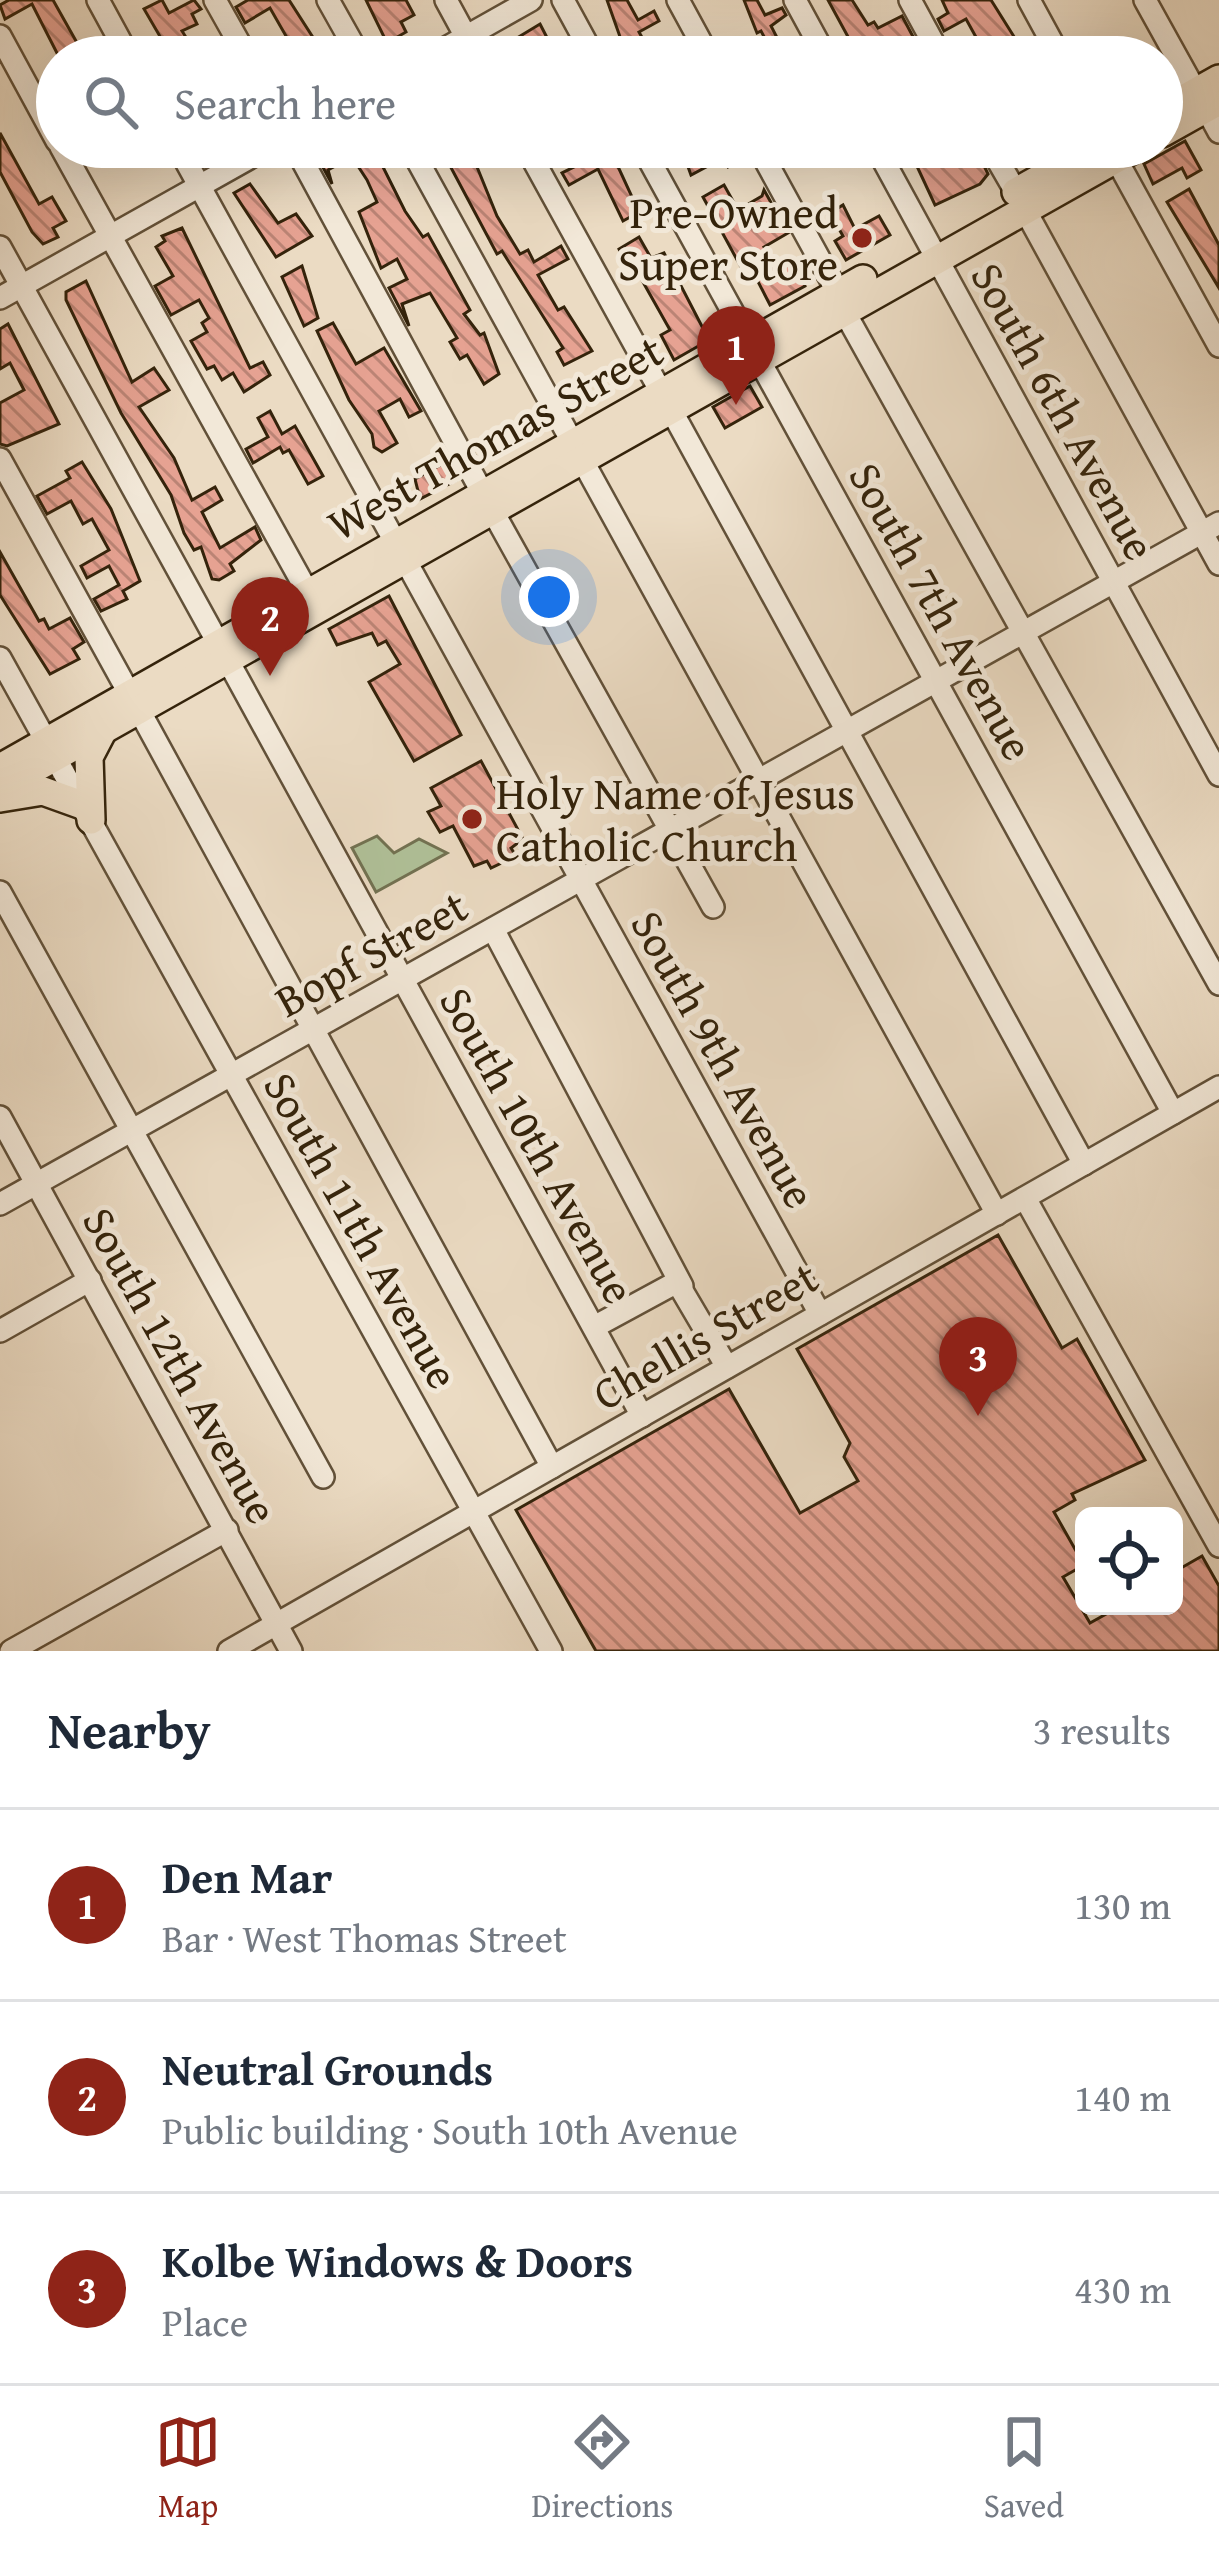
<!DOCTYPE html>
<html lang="en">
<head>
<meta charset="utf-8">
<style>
	:root { --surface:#fff; --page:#f6f6f7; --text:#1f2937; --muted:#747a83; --line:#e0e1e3; --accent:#8f2418 }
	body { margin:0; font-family:"Gentium Book Plus",serif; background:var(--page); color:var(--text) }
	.controls { position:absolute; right:36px; bottom:36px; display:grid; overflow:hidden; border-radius:18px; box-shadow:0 12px 48px #0002 }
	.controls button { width:108px; height:108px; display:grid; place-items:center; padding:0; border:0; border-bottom:3px solid var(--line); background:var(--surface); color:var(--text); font:60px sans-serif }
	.you { position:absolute; left:549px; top:597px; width:42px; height:42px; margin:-30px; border:9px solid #fff; border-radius:50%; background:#1a73e8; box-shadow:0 0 0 18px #1a73e833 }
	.badge { display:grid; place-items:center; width:78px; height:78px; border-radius:50%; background:var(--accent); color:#fff; font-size:39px; font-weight:700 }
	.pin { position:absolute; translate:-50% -99px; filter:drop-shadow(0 3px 6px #0008) }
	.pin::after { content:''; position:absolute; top:63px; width:42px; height:36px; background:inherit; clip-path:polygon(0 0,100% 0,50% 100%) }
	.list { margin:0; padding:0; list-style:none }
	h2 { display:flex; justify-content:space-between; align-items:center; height:156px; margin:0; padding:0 48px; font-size:51px }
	h2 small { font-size:39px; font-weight:400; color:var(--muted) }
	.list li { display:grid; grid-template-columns:78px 1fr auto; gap:36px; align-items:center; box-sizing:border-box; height:192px; padding:0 48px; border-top:3px solid var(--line) }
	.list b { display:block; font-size:45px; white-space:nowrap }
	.list p { margin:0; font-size:39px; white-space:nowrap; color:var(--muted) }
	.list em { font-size:39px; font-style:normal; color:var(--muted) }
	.icon { flex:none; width:66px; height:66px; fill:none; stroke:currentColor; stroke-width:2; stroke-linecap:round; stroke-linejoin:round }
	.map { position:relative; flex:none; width:1219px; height:1651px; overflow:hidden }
	.search { position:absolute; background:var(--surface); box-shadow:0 12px 48px #0002; left:36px; right:36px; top:36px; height:132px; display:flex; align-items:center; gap:30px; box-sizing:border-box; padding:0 42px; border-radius:66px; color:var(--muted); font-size:45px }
	.sheet { height:732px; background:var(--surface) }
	nav { display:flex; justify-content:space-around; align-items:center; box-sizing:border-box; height:168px; border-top:3px solid var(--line); background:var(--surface); font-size:33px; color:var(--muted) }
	nav a { display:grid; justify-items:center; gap:6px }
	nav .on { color:var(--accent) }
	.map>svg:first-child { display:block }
	.park { fill:#b0c199; stroke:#727252; stroke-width:3 }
	.building { fill:url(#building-back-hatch); stroke:#34230b; stroke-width:3 }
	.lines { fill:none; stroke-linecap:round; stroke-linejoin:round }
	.minor-casing { stroke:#625139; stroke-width:26 }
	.major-casing { stroke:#34230b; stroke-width:32 }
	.minor { stroke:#f2e8d8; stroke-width:21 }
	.major { stroke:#ebdbc3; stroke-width:27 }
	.poi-dot { fill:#8f2418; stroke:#f2e8d8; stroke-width:4.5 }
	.labels { text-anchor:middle; stroke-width:10; stroke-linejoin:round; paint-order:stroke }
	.poi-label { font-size:45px; fill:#34230b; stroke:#f2e8d8; text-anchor:end }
	.street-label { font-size:45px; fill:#34230b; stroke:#f2e8d8 }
</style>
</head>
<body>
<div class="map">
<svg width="1219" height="1651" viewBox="0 0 1219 1651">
	<defs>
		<pattern id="building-back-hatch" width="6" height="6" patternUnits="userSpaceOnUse" patternTransform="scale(3)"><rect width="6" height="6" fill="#e6a292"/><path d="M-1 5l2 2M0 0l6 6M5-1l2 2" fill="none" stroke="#bb8475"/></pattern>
	</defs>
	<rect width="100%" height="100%" fill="#ebdbc3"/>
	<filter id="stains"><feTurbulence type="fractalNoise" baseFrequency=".00167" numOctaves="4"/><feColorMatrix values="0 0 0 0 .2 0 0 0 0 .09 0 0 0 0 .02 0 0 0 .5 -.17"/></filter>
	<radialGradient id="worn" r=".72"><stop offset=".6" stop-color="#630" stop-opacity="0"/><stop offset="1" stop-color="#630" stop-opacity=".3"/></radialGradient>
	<path class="park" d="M 377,836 L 394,853 L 419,839 L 447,853 L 376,892 L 352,848 Z"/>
	<g class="building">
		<path d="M 9,0 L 53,0 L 85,57 L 59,57 L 32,4 L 5,19 L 0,5 Z"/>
		<path d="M 162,0 L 169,13 L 194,0 L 201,9 L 192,14 L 197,24 L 182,31 L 194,50 L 182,57 L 172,57 L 144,9 Z"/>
		<path d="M 248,0 L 289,0 L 321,50 L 298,57 L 270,8 L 245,23 L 236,7 Z"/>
		<path d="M 366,0 L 406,0 L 414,15 L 401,22 L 406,32 L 387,43 Z"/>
		<path d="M 607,0 L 627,0 L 638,20 L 654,11 L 659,21 L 639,32 L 653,57 L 609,57 L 624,48 Z"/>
		<path d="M 744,0 L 757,0 L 765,15 L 782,8 L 786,15 L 771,26 L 787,57 L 775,57 L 761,31 L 757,33 Z"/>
		<path d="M 828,0 L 852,0 L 868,25 L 874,22 L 878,28 L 902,16 L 918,46 L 899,57 L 859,57 Z"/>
		<path d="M 942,0 L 991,0 L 1018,43 L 998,57 L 987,57 L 966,19 L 944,31 L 938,19 L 948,13 Z"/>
		<path d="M 540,24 L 557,57 L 541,57 L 532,46 L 519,53 L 512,41 Z"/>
		<path d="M 0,133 L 39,204 L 52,197 L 66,221 L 53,228 L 58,237 L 43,244 L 32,232 L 0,172 Z"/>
		<path d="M 1185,141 L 1201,170 L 1187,178 L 1182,168 L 1153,184 L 1144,164 Z"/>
		<path d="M 312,147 L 321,157 L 340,147 L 373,147 L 405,211 L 423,237 L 428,234 L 470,310 L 464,314 L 480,335 L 484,333 L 499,374 L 484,384 L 467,355 L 460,359 L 450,342 L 457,338 L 430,293 L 402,304 L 409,326 L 389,288 L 407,279 L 397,259 L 381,268 L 359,212 L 377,202 L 367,180 L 352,157 L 328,170 L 332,184 Z"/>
		<path d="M 440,147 L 460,147 L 465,155 L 483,147 L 488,155 L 475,162 L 497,216 L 520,254 L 528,250 L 534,262 L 561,246 L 568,259 L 538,275 L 558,310 L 564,307 L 592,351 L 564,365 L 557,352 L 563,348 L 502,251 L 497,254 Z"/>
		<path d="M 585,147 L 609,147 L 639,212 L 623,221 L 598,169 L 569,185 L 562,173 L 586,161 Z"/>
		<path d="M 681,147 L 742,147 L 736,150 L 741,159 L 728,167 L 723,158 L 691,175 Z"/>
		<path d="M 908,147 L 975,147 L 988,174 L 980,184 L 935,205 Z"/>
		<path d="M 250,184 L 278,223 L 296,214 L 312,236 L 276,257 L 234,193 Z"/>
		<path d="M 724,185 L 738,210 L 762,196 L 764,190 L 788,233 L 764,247 L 777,270 L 791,262 L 799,268 L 805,286 L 770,305 L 750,266 L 742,269 L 703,197 Z"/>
		<path d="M 1189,189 L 1219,245 L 1219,288 L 1167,202 Z"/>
		<path d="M 843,205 L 855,229 L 879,216 L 890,235 L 846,260 L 835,241 L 843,236 L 830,213 Z"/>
		<path d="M 182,228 L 250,368 L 263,362 L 270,375 L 244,392 L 233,373 L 222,380 L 214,366 L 207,369 L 191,341 L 207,332 L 202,323 L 209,318 L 199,300 L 171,315 L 155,286 L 173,276 L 156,247 L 165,241 L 162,236 Z"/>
		<path d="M 639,237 L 651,258 L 664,253 L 709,340 L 674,360 L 661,335 L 670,330 L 630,259 L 625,262 L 619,249 Z"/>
		<path d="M 302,266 L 318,318 L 304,326 L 282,277 Z"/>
		<path d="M 86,281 L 132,382 L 154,368 L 169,390 L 139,407 L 174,458 L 192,500 L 215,487 L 222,500 L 202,512 L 220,548 L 255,527 L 261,540 L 230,564 L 234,571 L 219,580 L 212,579 L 201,547 L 194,550 L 184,533 L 171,495 L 121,413 L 66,300 L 66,292 Z"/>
		<path d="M 333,323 L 356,364 L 384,348 L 421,411 L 409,417 L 400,399 L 379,411 L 397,443 L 382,452 L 374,447 L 372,434 L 349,400 L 317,331 Z"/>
		<path d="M 8,324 L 59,424 L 7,446 L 0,444 L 0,403 L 24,390 L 10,363 L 0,369 L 0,329 Z"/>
		<path d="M 750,386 L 762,407 L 725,428 L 713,407 Z"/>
		<path d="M 270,411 L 282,434 L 295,426 L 323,476 L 308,484 L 289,450 L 283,453 L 280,447 L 253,463 L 246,449 L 268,437 L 258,418 Z"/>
		<path d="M 82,462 L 111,509 L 140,581 L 123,591 L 127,599 L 101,611 L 94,599 L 119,585 L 109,566 L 87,578 L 81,566 L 109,550 L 92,519 L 83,524 L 71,501 L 47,514 L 37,496 L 70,478 L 66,471 Z"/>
		<path d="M 446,462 L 457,480 L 420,499 L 415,479 Z"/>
		<path d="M 0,552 L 39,621 L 44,619 L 49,629 L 70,618 L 84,642 L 73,649 L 79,659 L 50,674 L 0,595 Z"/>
		<path d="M 389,596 L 461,735 L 414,761 L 369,682 L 400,664 L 386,641 L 378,645 L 372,633 L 337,645 L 329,629 Z"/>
		<path d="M 481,761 L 523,839 L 511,848 L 516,856 L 491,868 L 487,861 L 474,866 L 453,826 L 440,832 L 428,812 L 441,806 L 431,788 Z"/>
		<path d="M 998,1235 L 1062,1348 L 1077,1339 L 1145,1460 L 1072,1494 L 1075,1500 L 1054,1512 L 1084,1565 L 1063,1577 L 1090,1623 L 1117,1608 L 1120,1613 L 1132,1606 L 1174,1606 L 1174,1572 L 1202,1556 L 1219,1586 L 1219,1651 L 596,1651 L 516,1510 L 729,1389 L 800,1513 L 858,1481 L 844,1457 L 850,1443 L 797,1349 Z"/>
	</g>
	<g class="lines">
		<defs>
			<g id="minor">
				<path d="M 98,0 L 129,57"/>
				<path d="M 215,0 L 247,57"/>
				<path d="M 328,0 L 360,57"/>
				<path d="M 446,0 L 477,57"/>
				<path d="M 563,0 L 594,57"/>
				<path d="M 678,0 L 709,57"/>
				<path d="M 795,0 L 826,57"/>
				<path d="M 910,0 L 941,57"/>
				<path d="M 1029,0 L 1060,57"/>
				<path d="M 1145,0 L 1196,92"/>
				<path d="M 0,36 L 57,141"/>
				<path d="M 430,57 L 531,0"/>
				<path d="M 1206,108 L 1219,132"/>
				<path d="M 61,147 L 307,591"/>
				<path d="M 178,147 L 820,1314"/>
				<path d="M 295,147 L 482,492"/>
				<path d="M 410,147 L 997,1214"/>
				<path d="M 526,147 L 661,392"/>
				<path d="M 642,147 L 1173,1113"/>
				<path d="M 758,147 L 838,293"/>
				<path d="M 876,147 L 1219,775"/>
				<path d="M 990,147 L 1016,192"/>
				<path d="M 1110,148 L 1219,346"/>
				<path d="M 1024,208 L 1219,564"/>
				<path d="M 0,247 L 217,641"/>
				<path d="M 0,298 L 269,147"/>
				<path d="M 844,311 L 1219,984"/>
				<path d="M 670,408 L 1084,1164"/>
				<path d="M 0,459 L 129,693"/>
				<path d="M 492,510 L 713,907"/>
				<path d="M 0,658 L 551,1651"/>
				<path d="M 227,659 L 642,1416"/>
				<path d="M 139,710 L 552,1467"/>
				<path d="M 0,892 L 323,1477"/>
				<path d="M 493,929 L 682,1286"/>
				<path d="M 0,1117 L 291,1651"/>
				<path d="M 1025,1198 L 1219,1546"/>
				<path d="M 0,1204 L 1219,523"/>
				<path d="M 594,1327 L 677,1282 L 727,1367"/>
				<path d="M 0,1331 L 90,1280"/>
				<path d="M 11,1651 L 227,1530"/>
				<path d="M 229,1651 L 1219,1087"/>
			</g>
			<g id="major">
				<path d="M 1162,111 L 1219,79"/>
				<path d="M 1162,133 L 1219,101"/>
				<path d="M 1016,192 L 1096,147"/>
				<path d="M 0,768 L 863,279"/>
				<path d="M 0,788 L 1137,147"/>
				<path d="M 0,798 L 43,791 L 82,805"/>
				<path d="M 91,820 L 89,757 L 102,732"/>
			</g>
		</defs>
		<use href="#minor" class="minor-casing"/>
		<use href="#major" class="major-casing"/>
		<use href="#minor" class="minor"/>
		<use href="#major" class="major"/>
	</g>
	<g class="poi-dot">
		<circle cx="862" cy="238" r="12"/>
		<circle cx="472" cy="819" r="12"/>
	</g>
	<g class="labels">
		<g class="poi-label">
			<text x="838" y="228">Pre-Owned<tspan x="838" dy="52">Super Store</tspan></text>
			<text x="496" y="809" text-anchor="start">Holy Name of Jesus<tspan x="496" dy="52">Catholic Church</tspan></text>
		</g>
		<g class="street-label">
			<text transform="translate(1064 411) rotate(61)" y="16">South 6th Avenue</text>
			<text transform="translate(495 437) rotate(-29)" y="16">West Thomas Street</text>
			<text transform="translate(942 611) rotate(61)" y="16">South 7th Avenue</text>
			<text transform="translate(371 953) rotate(-29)" y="16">Bopf Street</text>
			<text transform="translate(724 1059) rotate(61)" y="16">South 9th Avenue</text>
			<text transform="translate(538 1145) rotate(61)" y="16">South 10th Avenue</text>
			<text transform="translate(362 1230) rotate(61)" y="16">South 11th Avenue</text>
			<text transform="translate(705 1335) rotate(-30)" y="16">Chellis Street</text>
			<text transform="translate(181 1365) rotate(61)" y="16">South 12th Avenue</text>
		</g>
	</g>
	<rect width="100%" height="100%" filter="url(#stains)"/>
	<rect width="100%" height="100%" fill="url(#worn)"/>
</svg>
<div class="controls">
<button><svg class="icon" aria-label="locate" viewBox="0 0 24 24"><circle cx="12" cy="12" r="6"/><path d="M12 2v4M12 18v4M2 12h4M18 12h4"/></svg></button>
</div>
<div class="you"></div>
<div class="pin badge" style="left:736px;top:405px">1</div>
<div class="pin badge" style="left:270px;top:676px">2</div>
<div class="pin badge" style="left:978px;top:1416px">3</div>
<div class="search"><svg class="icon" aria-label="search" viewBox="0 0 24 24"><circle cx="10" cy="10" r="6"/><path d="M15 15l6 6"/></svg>Search here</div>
</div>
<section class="sheet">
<h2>Nearby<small>3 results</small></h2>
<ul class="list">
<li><span class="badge">1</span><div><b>Den Mar</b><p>Bar · West Thomas Street</p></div><em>130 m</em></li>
<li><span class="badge">2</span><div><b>Neutral Grounds</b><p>Public building · South 10th Avenue</p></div><em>140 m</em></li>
<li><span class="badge">3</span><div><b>Kolbe Windows &amp; Doors</b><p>Place</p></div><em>430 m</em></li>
</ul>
</section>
<nav>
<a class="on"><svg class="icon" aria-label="map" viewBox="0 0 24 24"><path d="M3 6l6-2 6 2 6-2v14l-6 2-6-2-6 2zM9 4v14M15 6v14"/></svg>Map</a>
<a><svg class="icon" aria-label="directions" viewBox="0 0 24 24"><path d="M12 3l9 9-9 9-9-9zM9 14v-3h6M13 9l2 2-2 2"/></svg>Directions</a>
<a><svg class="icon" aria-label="saved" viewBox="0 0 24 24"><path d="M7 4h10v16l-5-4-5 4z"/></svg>Saved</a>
</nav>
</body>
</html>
